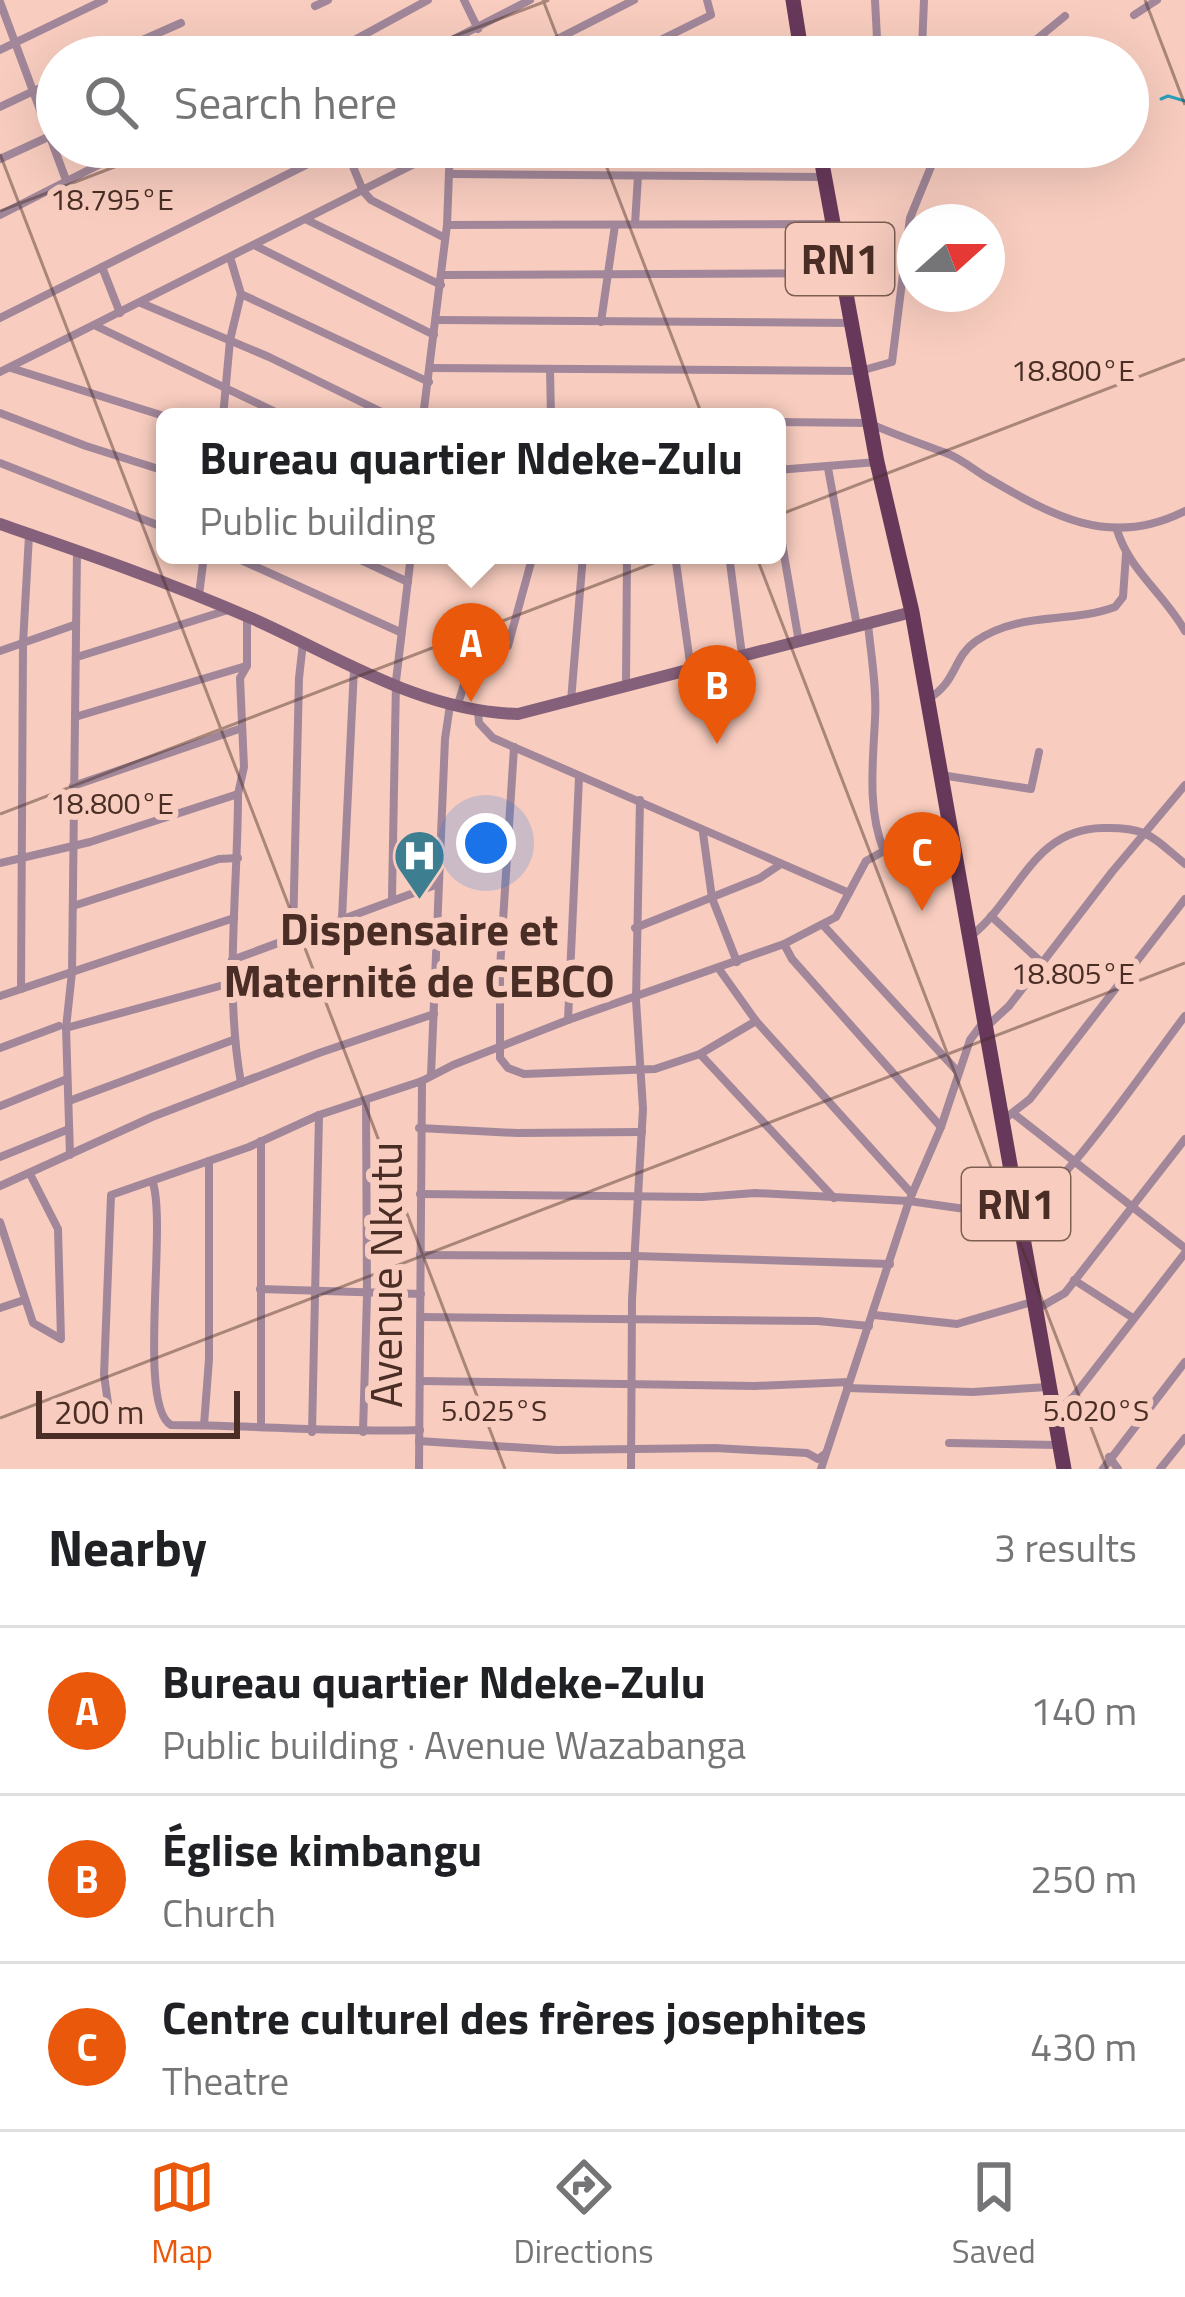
<!DOCTYPE html>
<html lang="en">
<head>
<meta charset="utf-8">
<style>
	:root { --surface:#fff; --page:#f6f6f6; --text:#202124; --muted:#757577; --line:#e0e0e0; --accent:#ea580c }
	body { margin:0; font-family:"Titillium Web",sans-serif; background:var(--page); color:var(--text) }
	.compass { position:absolute; left:897px; top:204px; width:108px; height:108px; border-radius:50%; background:var(--surface); box-shadow:0 12px 48px #0002; rotate:69deg }
	.scale { position:absolute; left:36px; bottom:30px; width:204px; box-sizing:border-box; padding-left:12px; border:6px solid #4a2e25; border-top:0; font-size:33px; line-height:42px; white-space:nowrap; color:#4a2e25; -webkit-text-stroke:9px #f8cdbf; paint-order:stroke }
	.you { position:absolute; left:486px; top:843px; width:42px; height:42px; margin:-30px; border:9px solid #fff; border-radius:50%; background:#1a73e8; box-shadow:0 0 0 18px #1a73e833 }
	.badge { display:grid; place-items:center; width:78px; height:78px; border-radius:50%; background:var(--accent); color:#fff; font-size:39px; font-weight:700 }
	.pin { position:absolute; translate:-50% -99px; filter:drop-shadow(0 3px 6px #0008) }
	.pin::after { content:''; position:absolute; top:63px; width:42px; height:36px; background:inherit; clip-path:polygon(0 0,100% 0,50% 100%) }
	.popup { position:absolute; left:156px; top:408px; width:630px; height:156px; box-sizing:border-box; display:grid; place-content:center; border-radius:18px; background:var(--surface); filter:drop-shadow(0 3px 9px #0005); font-size:39px; white-space:nowrap; color:var(--muted) }
	.popup b { font-size:45px; color:var(--text) }
	.popup::after { content:''; position:absolute; left:50%; top:100%; margin-left:-24px; border:24px solid transparent; border-top-color:var(--surface) }
	.list { margin:0; padding:0; list-style:none }
	h2 { display:flex; justify-content:space-between; align-items:center; height:156px; margin:0; padding:0 48px; font-size:51px }
	h2 small { font-size:39px; font-weight:400; color:var(--muted) }
	.list li { display:grid; grid-template-columns:78px 1fr auto; gap:36px; align-items:center; box-sizing:border-box; height:168px; padding:0 48px; border-top:3px solid var(--line) }
	.list b { display:block; font-size:45px; white-space:nowrap }
	.list p { margin:0; font-size:39px; white-space:nowrap; color:var(--muted) }
	.list em { font-size:39px; font-style:normal; color:var(--muted) }
	.icon { flex:none; width:66px; height:66px; fill:none; stroke:currentColor; stroke-width:2; stroke-linecap:round; stroke-linejoin:round }
	.map { position:relative; flex:none; width:1185px; height:1469px; overflow:hidden }
	.search { position:absolute; background:var(--surface); box-shadow:0 12px 48px #0002; left:36px; right:36px; top:36px; height:132px; display:flex; align-items:center; gap:30px; box-sizing:border-box; padding:0 42px; border-radius:66px; color:var(--muted); font-size:45px }
	.sheet { height:660px; background:var(--surface) }
	nav { display:flex; justify-content:space-around; align-items:center; box-sizing:border-box; height:168px; border-top:3px solid var(--line); background:var(--surface); font-size:33px; color:var(--muted) }
	nav a { display:grid; justify-items:center; gap:6px }
	nav .on { color:var(--accent) }
	.map>svg:first-child { display:block }
	.lines { fill:none; stroke-linecap:round; stroke-linejoin:round }
	.stream { stroke:#2aa0bd; stroke-width:3 }
	.minor { stroke:#a18799; stroke-width:8 }
	.secondary { stroke:#85607a; stroke-width:12 }
	.trunk { stroke:#68385a; stroke-width:15 }
	.ticks { fill:none; stroke:#4a2e25; stroke-width:3; stroke-opacity:0.45 }
	.labels { text-anchor:middle; stroke-width:12; stroke-linejoin:round; paint-order:stroke }
	.shield { fill:#f8cdbf; stroke:#7e5e53; stroke-width:3 }
	.shield-label { font-size:42px; font-weight:bold; fill:#4a2e25 }
	.poi-label { font-size:45px; font-weight:bold; fill:#4a2e25; stroke:#f8cdbf }
	.street-label { font-size:45px; fill:#4a2e25; stroke:#f8cdbf }
	.ticks-label { font-size:30px; text-anchor:middle; fill:#4a2e25; stroke:#f8cdbf; stroke-width:12; stroke-linejoin:round; paint-order:stroke }
</style>
</head>
<body>
<div class="map">
<svg width="1185" height="1469" viewBox="0 0 1185 1469">
	<rect width="100%" height="100%" fill="#f8cdbf"/>
	<g class="lines">
		<path class="stream" d="M 1161,99 L 1168,96 L 1185,101"/>
		<g class="minor">
			<path d="M 464,0 L 478,29"/>
			<path d="M 875,0 L 878,57"/>
			<path d="M 0,2 L 66,180"/>
			<path d="M 315,6 L 328,0"/>
			<path d="M 1134,15 L 1157,0"/>
			<path d="M 648,45 L 676,56 L 800,46"/>
			<path d="M 922,49 L 924,0"/>
			<path d="M 0,50 L 104,0"/>
			<path d="M 336,50 L 428,0"/>
			<path d="M 104,57 L 181,23"/>
			<path d="M 419,57 L 530,0"/>
			<path d="M 522,57 L 634,0"/>
			<path d="M 626,57 L 711,15 L 707,0"/>
			<path d="M 1015,57 L 1065,16"/>
			<path d="M 0,107 L 57,80"/>
			<path d="M 345,147 L 363,191 L 371,200 L 445,238"/>
			<path d="M 0,159 L 57,133"/>
			<path d="M 452,174 L 822,177"/>
			<path d="M 0,215 L 134,147"/>
			<path d="M 307,220 L 441,285"/>
			<path d="M 635,224 L 638,176"/>
			<path d="M 447,225 L 833,224"/>
			<path d="M 254,245 L 434,335"/>
			<path d="M 102,267 L 120,313"/>
			<path d="M 442,275 L 843,273"/>
			<path d="M 241,294 L 429,382"/>
			<path d="M 141,303 L 269,357 L 392,417"/>
			<path d="M 0,318 L 342,147"/>
			<path d="M 437,320 L 852,323"/>
			<path d="M 601,322 L 615,225"/>
			<path d="M 96,326 L 286,417"/>
			<path d="M 11,368 L 167,417"/>
			<path d="M 430,368 L 860,371 L 892,362 L 910,218 L 939,147"/>
			<path d="M 550,369 L 551,417"/>
			<path d="M 0,372 L 448,147"/>
			<path d="M 0,413 L 86,446 L 165,471"/>
			<path d="M 223,417 L 230,340 L 241,294 L 230,257"/>
			<path d="M 423,417 L 447,225 L 450,147"/>
			<path d="M 777,422 L 870,423 C 879,429 933,448 946,453 C 960,458 973,469 986,477 C 1053,516 1110,549 1185,511"/>
			<path d="M 0,463 L 165,528"/>
			<path d="M 828,468 L 857,626"/>
			<path d="M 777,470 L 877,462"/>
			<path d="M 777,514 L 799,642"/>
			<path d="M 1117,530 C 1129,570 1165,595 1185,631"/>
			<path d="M 230,555 L 400,632"/>
			<path d="M 350,555 L 408,582"/>
			<path d="M 675,555 L 691,670"/>
			<path d="M 729,555 L 742,655"/>
			<path d="M 199,595 L 204,555"/>
			<path d="M 868,624 C 871,655 877,688 875,719 C 873,762 867,810 884,851"/>
			<path d="M 0,651 L 74,625"/>
			<path d="M 77,657 L 228,610"/>
			<path d="M 626,685 L 627,555"/>
			<path d="M 928,699 C 958,681 952,658 976,641 C 1020,611 1069,624 1115,607 L 1123,597 L 1126,554"/>
			<path d="M 571,701 L 583,555"/>
			<path d="M 457,707 L 469,669 L 508,646 L 533,555"/>
			<path d="M 478,712 L 479,723 L 493,738 L 849,893"/>
			<path d="M 75,717 L 246,666"/>
			<path d="M 514,747 L 500,968 L 500,1058 L 508,1068 L 524,1074 L 655,1069 L 700,1054 L 756,1021"/>
			<path d="M 941,775 L 1031,789 L 1039,752"/>
			<path d="M 73,786 L 242,728"/>
			<path d="M 703,833 L 712,898 L 737,962"/>
			<path d="M 0,863 L 90,842 L 238,794"/>
			<path d="M 392,898 L 396,681 L 411,555"/>
			<path d="M 73,906 L 219,859 L 238,858"/>
			<path d="M 991,916 L 1041,962"/>
			<path d="M 342,918 L 354,668"/>
			<path d="M 823,925 L 958,1072"/>
			<path d="M 635,928 L 760,878 L 781,864"/>
			<path d="M 293,935 L 299,678 L 303,643"/>
			<path d="M 971,936 C 1020,897 1032,829 1103,828 C 1148,827 1151,836 1185,864"/>
			<path d="M 784,944 L 792,959 L 941,1127"/>
			<path d="M 232,960 L 438,884"/>
			<path d="M 719,969 L 756,1021 L 912,1194"/>
			<path d="M 21,989 L 23,644 L 29,535"/>
			<path d="M 0,996 L 234,918"/>
			<path d="M 568,1020 L 579,777"/>
			<path d="M 66,1028 L 231,983"/>
			<path d="M 985,1028 L 1009,1006 L 1112,872 L 1185,785"/>
			<path d="M 0,1048 L 59,1026"/>
			<path d="M 700,1054 L 834,1198"/>
			<path d="M 431,1075 L 445,739 L 450,705"/>
			<path d="M 241,1083 C 224,987 238,890 238,794 L 244,767 L 240,678 L 247,666 L 247,618"/>
			<path d="M 69,1101 L 233,1040"/>
			<path d="M 0,1106 L 67,1079"/>
			<path d="M 1014,1114 L 1185,1248"/>
			<path d="M 1002,1121 L 1030,1099 L 1185,899"/>
			<path d="M 419,1128 L 517,1133 L 642,1132"/>
			<path d="M 261,1141 L 261,1425"/>
			<path d="M 70,1155 L 66,1028 L 72,972 L 77,550"/>
			<path d="M 0,1157 L 69,1129"/>
			<path d="M 153,1183 C 167,1229 137,1405 171,1425 C 255,1425 336,1433 420,1430"/>
			<path d="M 0,1186 L 152,1117 L 319,1053 L 434,1014"/>
			<path d="M 420,1194 L 702,1197 L 755,1193 L 909,1201 L 965,1209 L 1016,1205"/>
			<path d="M 1017,1213 C 1058,1199 1153,1057 1185,1016"/>
			<path d="M 0,1222 L 33,1323 L 61,1339 L 58,1229 L 30,1174"/>
			<path d="M 420,1255 L 636,1256 L 890,1264"/>
			<path d="M 1074,1280 L 1133,1318"/>
			<path d="M 260,1289 L 421,1294"/>
			<path d="M 0,1308 L 24,1300"/>
			<path d="M 1037,1309 L 1065,1293 L 1185,1139"/>
			<path d="M 874,1315 L 957,1324 L 1032,1302"/>
			<path d="M 421,1317 L 818,1321 L 869,1326"/>
			<path d="M 420,1381 L 755,1386 L 849,1382"/>
			<path d="M 847,1388 L 973,1392 L 1047,1387"/>
			<path d="M 108,1403 L 104,1375 L 111,1195 L 249,1147 L 319,1115 L 422,1081 L 453,1065 L 568,1020 L 784,944 L 836,917 L 866,861 L 884,851 L 950,840"/>
			<path d="M 1055,1413 L 1074,1396 L 1185,1253"/>
			<path d="M 204,1425 L 209,1359 L 209,1161"/>
			<path d="M 312,1432 L 319,1115"/>
			<path d="M 363,1432 L 367,1295 L 366,1101"/>
			<path d="M 419,1441 L 557,1450 L 715,1448 L 807,1453 L 818,1459 L 825,1454"/>
			<path d="M 949,1443 L 1058,1445"/>
			<path d="M 1109,1457 L 1118,1469"/>
			<path d="M 419,1469 L 422,1081"/>
			<path d="M 631,1469 L 632,1300 L 643,1109 L 636,1000 L 640,800"/>
			<path d="M 821,1469 L 909,1201 L 941,1127 L 970,1040 L 982,1024"/>
			<path d="M 1103,1469 L 1185,1362"/>
			<path d="M 1160,1469 L 1185,1438"/>
		</g>
		<path class="secondary" d="M 0,524 C 84,553 169,582 251,618 C 337,656 421,712 518,714 L 912,612"/>
		<g class="trunk">
			<path d="M 793,0 L 802,57"/>
			<path d="M 819,147 L 877,462 L 912,612 L 1064,1469"/>
		</g>
	</g>
	<path class="ticks" d="M 543,0 L 565,57M 1145,0 L 1185,105M 400,57 L 549,0M 599,147 L 1107,1469M 0,154 L 505,1469M 0,211 L 166,147M 0,814 L 1185,359M 0,1418 L 1185,963"/>
	<defs>
		<symbol id="hospital-pin" viewBox="-11 -11 22 30"><path d="M0 17L-7.5 6A9.5 9.5 0 1 1 7.5 6Z" fill="#3d7e91" stroke="#f8cdbf"/><path d="M-5-5h3v3.5h4V-5h3V5h-3V1.5h-4V5h-3Z" fill="#fff"/></symbol>
	</defs>
	<g fill-rule="evenodd">
		<use href="#hospital-pin" x="390" y="826" width="59" height="81"/>
	</g>
	<g class="labels">
		<g class="shield">
			<rect x="786" y="223" width="108" height="72" rx="9"/>
			<rect x="962" y="1168" width="108" height="72" rx="9"/>
		</g>
		<g class="shield-label">
			<text x="840" y="274">RN1</text>
			<text x="1016" y="1219">RN1</text>
		</g>
		<g class="poi-label">
			<text x="419" y="945">Dispensaire et<tspan x="419" dy="52">Maternité de CEBCO</tspan></text>
		</g>
		<g class="street-label">
			<text transform="translate(386 1275) rotate(-90)" y="16">Avenue Nkutu</text>
		</g>
	</g>
	<g class="ticks-label">
		<text x="112" y="210">18.795°E</text>
		<text x="1073" y="381">18.800°E</text>
		<text x="112" y="814">18.800°E</text>
		<text x="1073" y="984">18.805°E</text>
		<text x="494" y="1421">5.025°S</text>
		<text x="1096" y="1421">5.020°S</text>
	</g>
</svg>
<svg class="compass" viewBox="-18 -18 36 36"><path d="M0-13l5 13h-10z" fill="#e53935"/><path d="M0 13l5-13h-10z" fill="#757577"/></svg>
<div class="scale">200 m</div>
<div class="you"></div>
<div class="pin badge" style="left:471px;top:702px">A</div>
<div class="popup"><b>Bureau quartier Ndeke-Zulu</b>Public building</div>
<div class="pin badge" style="left:717px;top:744px">B</div>
<div class="pin badge" style="left:922px;top:911px">C</div>
<div class="search"><svg class="icon" aria-label="search" viewBox="0 0 24 24"><circle cx="10" cy="10" r="6"/><path d="M15 15l6 6"/></svg>Search here</div>
</div>
<section class="sheet">
<h2>Nearby<small>3 results</small></h2>
<ul class="list">
<li><span class="badge">A</span><div><b>Bureau quartier Ndeke-Zulu</b><p>Public building · Avenue Wazabanga</p></div><em>140 m</em></li>
<li><span class="badge">B</span><div><b>Église kimbangu</b><p>Church</p></div><em>250 m</em></li>
<li><span class="badge">C</span><div><b>Centre culturel des frères josephites</b><p>Theatre</p></div><em>430 m</em></li>
</ul>
</section>
<nav>
<a class="on"><svg class="icon" aria-label="map" viewBox="0 0 24 24"><path d="M3 6l6-2 6 2 6-2v14l-6 2-6-2-6 2zM9 4v14M15 6v14"/></svg>Map</a>
<a><svg class="icon" aria-label="directions" viewBox="0 0 24 24"><path d="M12 3l9 9-9 9-9-9zM9 14v-3h6M13 9l2 2-2 2"/></svg>Directions</a>
<a><svg class="icon" aria-label="saved" viewBox="0 0 24 24"><path d="M7 4h10v16l-5-4-5 4z"/></svg>Saved</a>
</nav>
</body>
</html>
